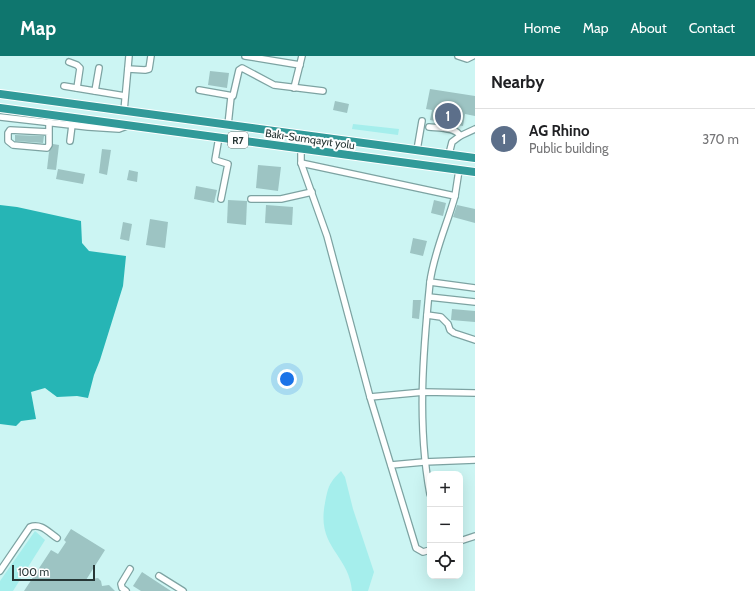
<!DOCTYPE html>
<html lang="en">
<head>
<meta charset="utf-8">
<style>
	:root { --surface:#fff; --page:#f6f6f6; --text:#202124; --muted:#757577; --line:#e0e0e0; --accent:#0f766e }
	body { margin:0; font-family:Cabin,sans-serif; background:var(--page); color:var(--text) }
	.controls { position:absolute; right:12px; bottom:12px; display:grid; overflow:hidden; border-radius:8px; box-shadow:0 4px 16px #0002 }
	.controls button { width:36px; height:36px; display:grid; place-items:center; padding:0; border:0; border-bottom:1px solid var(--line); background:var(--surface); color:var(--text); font:20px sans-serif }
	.scale { position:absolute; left:12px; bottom:10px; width:83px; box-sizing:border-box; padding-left:4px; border:2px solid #273736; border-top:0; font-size:11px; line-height:14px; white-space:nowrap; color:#273736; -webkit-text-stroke:3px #fff; paint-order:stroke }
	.you { position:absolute; left:287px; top:323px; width:14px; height:14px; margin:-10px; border:3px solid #fff; border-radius:50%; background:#1a73e8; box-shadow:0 0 0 6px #1a73e833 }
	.badge { display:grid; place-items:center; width:26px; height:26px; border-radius:50%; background:var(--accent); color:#fff; font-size:13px; font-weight:700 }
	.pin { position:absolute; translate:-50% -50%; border:2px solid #fff; box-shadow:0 1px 4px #0006 }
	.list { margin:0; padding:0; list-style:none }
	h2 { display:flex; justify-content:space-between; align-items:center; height:52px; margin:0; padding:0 16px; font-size:17px }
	h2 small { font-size:13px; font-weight:400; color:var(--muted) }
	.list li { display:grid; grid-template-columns:26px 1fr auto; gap:12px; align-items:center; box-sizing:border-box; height:60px; padding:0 16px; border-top:1px solid var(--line) }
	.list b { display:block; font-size:15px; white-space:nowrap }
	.list p { margin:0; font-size:13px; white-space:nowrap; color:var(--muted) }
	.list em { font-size:13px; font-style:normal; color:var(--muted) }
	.icon { flex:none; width:22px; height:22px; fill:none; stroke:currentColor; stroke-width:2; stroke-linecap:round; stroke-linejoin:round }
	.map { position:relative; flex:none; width:475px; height:535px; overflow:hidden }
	header { display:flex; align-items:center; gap:24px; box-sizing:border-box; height:56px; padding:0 20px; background:var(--accent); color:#fff }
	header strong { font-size:19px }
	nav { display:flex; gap:22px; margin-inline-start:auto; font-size:14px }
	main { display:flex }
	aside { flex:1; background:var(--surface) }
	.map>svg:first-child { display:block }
	.green { fill:#a5eeec }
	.water { fill:#26b5b5 }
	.building { fill:#9dc4c3 }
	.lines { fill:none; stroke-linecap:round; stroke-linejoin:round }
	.minor-casing { stroke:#7da3a2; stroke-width:8 }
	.highway-casing { stroke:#fff; stroke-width:10 }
	.minor { stroke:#fff; stroke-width:5.5 }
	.highway { stroke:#319a99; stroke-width:8 }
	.labels { text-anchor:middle; stroke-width:4; stroke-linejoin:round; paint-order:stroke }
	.shield { fill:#fff; stroke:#687372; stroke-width:1 }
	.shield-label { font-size:10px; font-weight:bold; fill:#273736 }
	.street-label { font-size:11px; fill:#273736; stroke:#fff }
</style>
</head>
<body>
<header>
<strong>Map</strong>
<nav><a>Home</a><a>Map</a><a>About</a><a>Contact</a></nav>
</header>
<main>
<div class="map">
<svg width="475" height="535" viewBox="0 0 475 535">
	<rect width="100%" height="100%" fill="#ccf5f3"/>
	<g class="green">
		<path d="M 353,68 L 399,73 L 398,79 L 352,73 Z"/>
		<path d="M 341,415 L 345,421 L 353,453 L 374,516 L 368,535 L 352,535 C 349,498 316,492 325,447 C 328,431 329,427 341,415 Z"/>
		<path d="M 35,475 L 45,484 L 13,535 L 0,535 L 0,525 Z"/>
	</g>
	<path class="water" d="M 0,149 L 17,151 L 81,165 L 82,187 L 89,195 L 126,200 L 123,230 L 100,304 L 94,319 L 88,342 L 77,340 L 57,341 L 45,332 L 31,336 L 36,363 L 21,365 L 16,370 L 0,368 Z"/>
	<g class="building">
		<path d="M 210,15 L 229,17 L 227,32 L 208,29 Z"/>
		<path d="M 430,33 L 475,40 L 475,60 L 465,58 L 463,70 L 430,64 L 432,54 L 426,53 Z"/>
		<path d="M 335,45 L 349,48 L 347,57 L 333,54 Z"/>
		<path d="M 15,79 L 44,80 L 43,87 L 15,85 Z"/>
		<path d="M 53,88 L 59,89 L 56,114 L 47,113 L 49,96 Z"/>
		<path d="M 102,93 L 111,94 L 107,119 L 99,117 Z"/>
		<path d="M 258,109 L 281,111 L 278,135 L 256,132 Z"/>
		<path d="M 58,113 L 85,118 L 83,128 L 56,123 Z"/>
		<path d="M 129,114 L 138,116 L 137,126 L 127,124 Z"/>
		<path d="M 196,130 L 217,134 L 214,147 L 194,143 Z"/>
		<path d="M 228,144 L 247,145 L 246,169 L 227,167 Z"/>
		<path d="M 434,144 L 446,147 L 443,160 L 431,157 Z"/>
		<path d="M 266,149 L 293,151 L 292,169 L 265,167 Z"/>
		<path d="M 457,149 L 475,153 L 475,167 L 453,161 Z"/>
		<path d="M 150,163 L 168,166 L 165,192 L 146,189 Z"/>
		<path d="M 123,166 L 132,168 L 129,185 L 120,183 Z"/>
		<path d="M 413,182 L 427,185 L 423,200 L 410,197 Z"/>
		<path d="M 413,244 L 421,244 L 419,263 L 412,262 Z"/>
		<path d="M 452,253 L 475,255 L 475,266 L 451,264 Z"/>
		<path d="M 71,473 L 105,494 L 86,524 L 98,522 L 101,525 L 102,530 L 109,529 L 115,535 L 24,535 L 51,494 L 58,498 L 66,486 L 64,484 Z"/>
		<path d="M 142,516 L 171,535 L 141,535 L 133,530 Z"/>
	</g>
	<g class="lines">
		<defs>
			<g id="minor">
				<path d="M 245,0 L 300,9"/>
				<path d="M 458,0 L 467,3 L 473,0"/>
				<path d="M 69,6 L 77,9 L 80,12 L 77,32"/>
				<path d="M 128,13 L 145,14 L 149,13 L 151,0"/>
				<path d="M 64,30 L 125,40"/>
				<path d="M 294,32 L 302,0"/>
				<path d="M 199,34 L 233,40 L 239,14 L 242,12 L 274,29 L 323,35"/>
				<path d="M 95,35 L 99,12"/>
				<path d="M 124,55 L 129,0"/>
				<path d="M 0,61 L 88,71 L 119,73 L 127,70"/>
				<path d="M 49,66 L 49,89 L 47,92 L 13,89 L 8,85 L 8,77 L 10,74 L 49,76"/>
				<path d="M 228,69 L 231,41"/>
				<path d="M 429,71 C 438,72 456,71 460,80 L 452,86 L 449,98"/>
				<path d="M 460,80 L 475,73"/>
				<path d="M 219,81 L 215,104 L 228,108 L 221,143"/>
				<path d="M 70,85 L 72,69"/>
				<path d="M 301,92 L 301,107 L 327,180 L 370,341 L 416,492 L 423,496 L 430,494"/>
				<path d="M 417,94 L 422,65"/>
				<path d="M 301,107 L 455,140 C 447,169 434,196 430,226 L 475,232"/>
				<path d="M 455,140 L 459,114"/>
				<path d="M 251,143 L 281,143 L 312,136"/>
				<path d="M 430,226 C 423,296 417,369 430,438"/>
				<path d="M 429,241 L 475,246"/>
				<path d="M 427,259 L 441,261 L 448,268 L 450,274 L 454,277 L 475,284"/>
				<path d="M 370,341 L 424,336 L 475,337"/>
				<path d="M 391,409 L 424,406 L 475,404"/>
				<path d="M 460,485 L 475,480"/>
				<path d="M 0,515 L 30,471 C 41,467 48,476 57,482"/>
				<path d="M 159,520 L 183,535"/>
				<path d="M 126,535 L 122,532 L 121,528 L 130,513"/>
			</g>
			<g id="highway">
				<path d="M 0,38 L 475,102"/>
				<path d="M 0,52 L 475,116"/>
			</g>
		</defs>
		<use href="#minor" class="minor-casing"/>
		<use href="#highway" class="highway-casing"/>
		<use href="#minor" class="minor"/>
		<use href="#highway" class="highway"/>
	</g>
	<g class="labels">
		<rect class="shield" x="228" y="76" width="20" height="16" rx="3"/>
		<g class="shield-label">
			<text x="238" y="88">R7</text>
		</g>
		<g class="street-label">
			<text transform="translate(310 83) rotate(8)" y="4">Bakı-Sumqayıt yolu</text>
		</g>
	</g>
</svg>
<div class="controls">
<button>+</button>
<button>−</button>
<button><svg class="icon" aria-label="locate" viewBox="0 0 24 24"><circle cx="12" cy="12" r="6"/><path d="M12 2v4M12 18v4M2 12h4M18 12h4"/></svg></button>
</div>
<div class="scale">100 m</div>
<div class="you"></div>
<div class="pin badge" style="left:448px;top:60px;background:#5c6f8a">1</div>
</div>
<aside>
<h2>Nearby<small></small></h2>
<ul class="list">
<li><span class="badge" style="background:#5c6f8a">1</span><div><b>AG Rhino</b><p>Public building</p></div><em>370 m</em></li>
</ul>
</aside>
</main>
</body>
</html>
